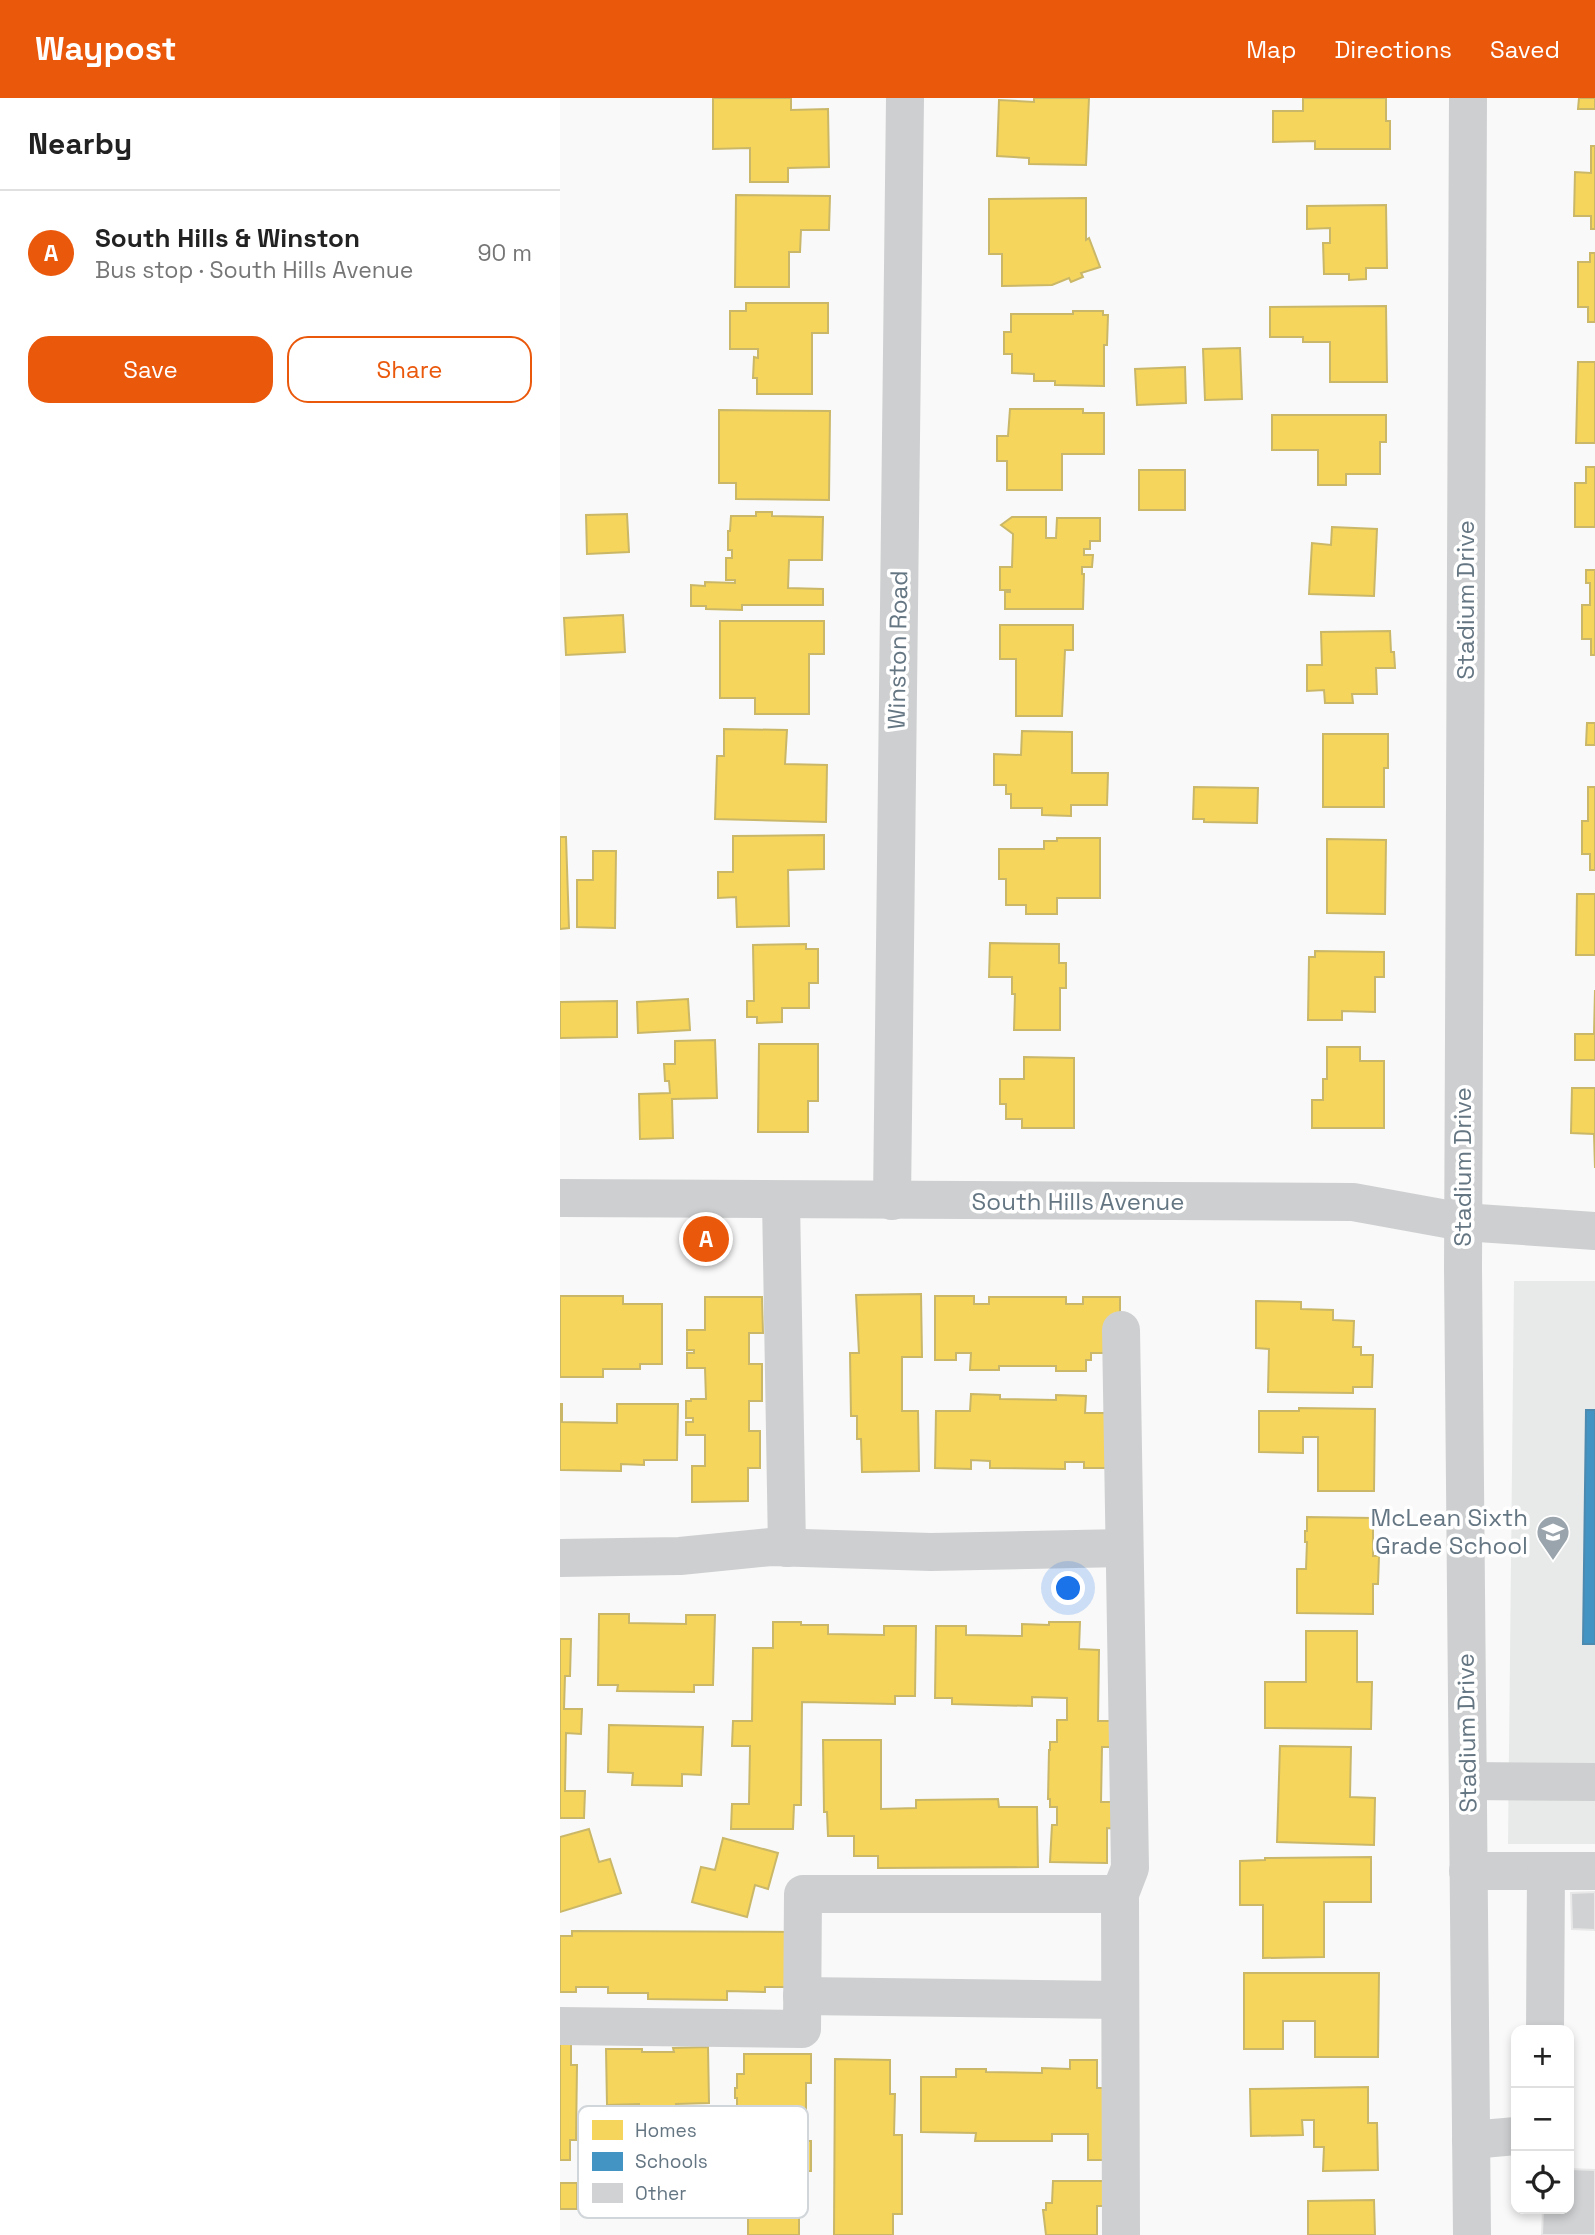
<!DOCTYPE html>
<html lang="en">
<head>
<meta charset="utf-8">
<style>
	:root { --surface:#fff; --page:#f6f6f6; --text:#222; --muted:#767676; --line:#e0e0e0; --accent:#ea580c }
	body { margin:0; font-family:"Space Grotesk",sans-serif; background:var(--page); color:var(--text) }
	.controls { position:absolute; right:21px; bottom:21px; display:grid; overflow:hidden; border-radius:14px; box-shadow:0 4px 10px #0003 }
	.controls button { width:63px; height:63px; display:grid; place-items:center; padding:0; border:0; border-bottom:2px solid var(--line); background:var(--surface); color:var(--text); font:35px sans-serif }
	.you { position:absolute; left:509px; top:1491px; width:24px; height:24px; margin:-18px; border:5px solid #fff; border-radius:50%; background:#1a73e8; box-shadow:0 0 0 10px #1a73e833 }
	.badge { display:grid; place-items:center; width:46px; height:46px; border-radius:50%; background:var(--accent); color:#fff; font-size:23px; font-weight:700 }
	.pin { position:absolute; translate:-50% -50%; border:4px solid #fff; box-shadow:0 2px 7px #0006 }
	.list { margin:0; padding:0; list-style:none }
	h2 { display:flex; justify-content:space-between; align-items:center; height:91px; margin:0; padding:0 28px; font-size:30px }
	h2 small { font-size:23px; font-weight:400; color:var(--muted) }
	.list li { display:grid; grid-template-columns:46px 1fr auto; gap:21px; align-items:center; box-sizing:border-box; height:126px; padding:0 28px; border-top:2px solid var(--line) }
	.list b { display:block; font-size:26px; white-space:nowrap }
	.list p { margin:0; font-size:23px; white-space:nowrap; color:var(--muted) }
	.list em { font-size:23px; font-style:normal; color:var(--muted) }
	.actions { display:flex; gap:14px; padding:21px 28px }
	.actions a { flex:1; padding:16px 0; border:2px solid var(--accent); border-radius:21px; text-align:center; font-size:24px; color:var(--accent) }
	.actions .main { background:var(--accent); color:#fff }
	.icon { flex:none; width:38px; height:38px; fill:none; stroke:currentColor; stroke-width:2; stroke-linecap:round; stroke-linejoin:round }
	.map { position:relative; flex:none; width:1035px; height:2137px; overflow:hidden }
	header { display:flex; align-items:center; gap:42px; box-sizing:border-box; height:98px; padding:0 35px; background:var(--accent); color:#fff }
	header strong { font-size:33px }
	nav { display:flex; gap:38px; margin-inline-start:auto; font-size:24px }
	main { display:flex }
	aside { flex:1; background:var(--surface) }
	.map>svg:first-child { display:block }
	.built { fill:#e8e9e9 }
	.homes { fill:#f6d55c; stroke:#cab868; stroke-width:2 }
	.schools { fill:#4393c3; stroke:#4d8ab0; stroke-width:2 }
	.building { fill:#d0d2d3; stroke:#e8e8e8; stroke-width:2 }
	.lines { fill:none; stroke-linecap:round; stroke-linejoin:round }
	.minor { stroke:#cecfd0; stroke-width:38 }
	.labels { text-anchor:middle; stroke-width:7; stroke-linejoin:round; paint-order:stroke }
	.street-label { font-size:24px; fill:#657683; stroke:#fff }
	.poi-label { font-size:24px; fill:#657683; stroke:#fff; text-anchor:end }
	.key { fill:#fff; stroke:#d1d6da; stroke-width:2 }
	.key-label { font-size:19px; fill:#657683 }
</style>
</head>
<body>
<header>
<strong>Waypost</strong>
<nav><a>Map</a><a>Directions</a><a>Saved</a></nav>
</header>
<main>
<aside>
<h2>Nearby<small></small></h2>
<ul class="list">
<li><span class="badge">A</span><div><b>South Hills &amp; Winston</b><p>Bus stop · South Hills Avenue</p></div><em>90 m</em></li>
</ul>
<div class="actions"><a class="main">Save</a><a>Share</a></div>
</aside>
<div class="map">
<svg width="1035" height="2137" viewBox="0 0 1035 2137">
	<rect width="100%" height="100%" fill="#f9f9f9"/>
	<path class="built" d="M 954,1183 L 1035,1183 L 1035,1746 L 948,1746 Z"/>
	<g class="homes">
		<path d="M 153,0 L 231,0 L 231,12 L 268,11 L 269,69 L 228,70 L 228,84 L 190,84 L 190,50 L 153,51 Z"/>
		<path d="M 474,0 L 529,0 L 526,67 L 469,66 L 469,60 L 437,58 L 439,2 L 474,4 Z"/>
		<path d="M 743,0 L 826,0 L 826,23 L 830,23 L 830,51 L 755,51 L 755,43 L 713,44 L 713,13 L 743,13 Z"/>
		<path d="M 1019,0 L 1035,0 L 1035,11 L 1018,11 Z"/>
		<path d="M 1031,48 L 1035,48 L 1035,131 L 1031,131 L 1031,118 L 1014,118 L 1015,74 L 1031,75 Z"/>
		<path d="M 176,97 L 270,98 L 269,132 L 241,132 L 240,154 L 229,154 L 229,189 L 175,189 Z"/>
		<path d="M 526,100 L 526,142 L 529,140 L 540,169 L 521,175 L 523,179 L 511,184 L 509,180 L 492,187 L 442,188 L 442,156 L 429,156 L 429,101 Z"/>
		<path d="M 826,107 L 827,170 L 806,170 L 806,181 L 789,182 L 789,176 L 764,176 L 763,145 L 770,145 L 770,130 L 747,131 L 747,108 Z"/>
		<path d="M 1030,155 L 1035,155 L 1035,224 L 1028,224 L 1028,209 L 1018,209 L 1018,164 L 1030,164 Z"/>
		<path d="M 186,205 L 268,205 L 268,235 L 252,235 L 252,296 L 197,296 L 197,280 L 193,280 L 194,259 L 198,260 L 198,251 L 170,251 L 170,213 L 186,213 Z"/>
		<path d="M 826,208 L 827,284 L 770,284 L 770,244 L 743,244 L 743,239 L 710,239 L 710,209 Z"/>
		<path d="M 513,213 L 543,213 L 543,217 L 548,217 L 547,247 L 544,247 L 544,288 L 495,287 L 495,283 L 474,283 L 474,276 L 452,275 L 452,256 L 444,256 L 444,234 L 451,234 L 451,216 L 513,216 Z"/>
		<path d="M 680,250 L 682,301 L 645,302 L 643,251 Z"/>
		<path d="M 1018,264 L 1035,264 L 1035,345 L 1016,345 Z"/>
		<path d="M 625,269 L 626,305 L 577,307 L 575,271 Z"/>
		<path d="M 450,311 L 523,311 L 523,315 L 544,315 L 544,356 L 502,356 L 502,392 L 447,392 L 447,363 L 437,363 L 437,338 L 448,338 Z"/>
		<path d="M 159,312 L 270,313 L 269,402 L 176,401 L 176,385 L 159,385 Z"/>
		<path d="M 712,317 L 826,317 L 826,344 L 820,344 L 820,376 L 786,376 L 786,387 L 758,387 L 758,352 L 712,352 Z"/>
		<path d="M 1026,369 L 1035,369 L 1035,429 L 1015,429 L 1015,385 L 1026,385 Z"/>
		<rect x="579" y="372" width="46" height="40"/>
		<path d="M 196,414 L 212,414 L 212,418 L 263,419 L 262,462 L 229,462 L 228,490 L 263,491 L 263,507 L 182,507 L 182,512 L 146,511 L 146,508 L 131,508 L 131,487 L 145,488 L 145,484 L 175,485 L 175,482 L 166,482 L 166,460 L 172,460 L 172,452 L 168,452 L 168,433 L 170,433 L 171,418 L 196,418 Z"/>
		<path d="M 67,416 L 69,454 L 27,456 L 26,417 Z"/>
		<path d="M 452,419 L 486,419 L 486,440 L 496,440 L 497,420 L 540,420 L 540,443 L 530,443 L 530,451 L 524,451 L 524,457 L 533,457 L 532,469 L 522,469 L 522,476 L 524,476 L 523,511 L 445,511 L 445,494 L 450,494 L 450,492 L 440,492 L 440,469 L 452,469 L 453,436 L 441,427 Z"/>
		<path d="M 772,429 L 817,431 L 814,498 L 749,496 L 752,445 L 771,447 Z"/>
		<path d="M 1026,472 L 1035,472 L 1035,557 L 1031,557 L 1031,541 L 1022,541 L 1022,507 L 1030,507 L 1030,485 L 1026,485 Z"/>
		<path d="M 63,517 L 65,554 L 6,557 L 4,520 Z"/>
		<path d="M 160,523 L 264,523 L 264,556 L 249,556 L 249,616 L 195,616 L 195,600 L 160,600 Z"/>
		<path d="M 440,527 L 513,527 L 513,552 L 505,552 L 502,618 L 456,618 L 456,561 L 440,561 Z"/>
		<path d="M 830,533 L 831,554 L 834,554 L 835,570 L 816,570 L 817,596 L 792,596 L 793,605 L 765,605 L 764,592 L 747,593 L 747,567 L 762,567 L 761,534 Z"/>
		<path d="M 1027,625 L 1035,625 L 1035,647 L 1026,647 Z"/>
		<path d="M 164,631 L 227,632 L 225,666 L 267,667 L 266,724 L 155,721 L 157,658 L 164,658 Z"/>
		<path d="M 462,633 L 512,634 L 512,675 L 548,675 L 547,707 L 511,707 L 511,718 L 482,717 L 482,710 L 451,710 L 451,696 L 446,696 L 446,687 L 434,687 L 434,656 L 461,657 Z"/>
		<path d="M 763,636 L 828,636 L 828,670 L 824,670 L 824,709 L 763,709 Z"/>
		<path d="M 634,689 L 698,690 L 697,725 L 644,724 L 644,721 L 633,721 Z"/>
		<path d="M 1028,689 L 1035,689 L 1035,772 L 1030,772 L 1030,756 L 1022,756 L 1022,723 L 1028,723 Z"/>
		<path d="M 264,737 L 264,771 L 228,772 L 229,828 L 177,829 L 176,799 L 158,800 L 158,774 L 173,774 L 173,738 Z"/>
		<path d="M 0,739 L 6,739 L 9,830 L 0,831 Z"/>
		<path d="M 497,740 L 540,740 L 540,800 L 497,800 L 497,816 L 466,816 L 466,807 L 446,807 L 446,781 L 439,781 L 439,751 L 484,751 L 484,743 L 497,743 Z"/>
		<path d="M 767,741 L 826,742 L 825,816 L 767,815 Z"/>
		<path d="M 33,753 L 56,753 L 55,830 L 17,829 L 17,782 L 33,782 Z"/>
		<path d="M 1017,796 L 1035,796 L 1035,857 L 1016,857 Z"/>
		<path d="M 430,845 L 499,846 L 499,865 L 506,865 L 506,890 L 500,890 L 500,932 L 454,932 L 455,896 L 452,896 L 452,879 L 429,879 Z"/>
		<path d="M 246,846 L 246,851 L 258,851 L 258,885 L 249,885 L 249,910 L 222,910 L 222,924 L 197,925 L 197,919 L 187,919 L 187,903 L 194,903 L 193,847 Z"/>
		<path d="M 755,853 L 824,854 L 824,879 L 815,879 L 815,914 L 782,913 L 782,922 L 748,922 L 749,859 L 755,859 Z"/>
		<path d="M 1035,892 L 1035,962 L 1015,962 L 1015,936 L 1034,936 Z"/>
		<path d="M 128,901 L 130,932 L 78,935 L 77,904 Z"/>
		<path d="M 57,903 L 57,939 L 0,940 L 0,904 Z"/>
		<path d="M 155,942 L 157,1000 L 112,1001 L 113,1040 L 80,1041 L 79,996 L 110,995 L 109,983 L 105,983 L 104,966 L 115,966 L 115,943 Z"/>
		<path d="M 199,946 L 258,946 L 258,1003 L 248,1003 L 248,1034 L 198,1034 Z"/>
		<path d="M 767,949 L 800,949 L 800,963 L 824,963 L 824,1030 L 752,1030 L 752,1002 L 763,1002 L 763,981 L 767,981 Z"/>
		<path d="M 464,959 L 514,960 L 514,1030 L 462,1030 L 462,1021 L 446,1021 L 446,1006 L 440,1006 L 440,981 L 464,981 Z"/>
		<path d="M 1012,990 L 1035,990 L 1035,1070 L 1034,1036 L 1011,1035 Z"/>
		<path d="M 361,1196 L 362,1259 L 342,1259 L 342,1313 L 358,1313 L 359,1373 L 302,1374 L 301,1341 L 297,1341 L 297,1318 L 291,1318 L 290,1255 L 299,1255 L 296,1197 Z"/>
		<path d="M 0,1198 L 63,1198 L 63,1206 L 102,1206 L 102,1266 L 80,1266 L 80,1271 L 43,1271 L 43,1279 L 0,1279 Z"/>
		<path d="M 375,1198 L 414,1198 L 414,1206 L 429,1206 L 429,1199 L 506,1199 L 506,1206 L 523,1206 L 523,1199 L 560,1199 L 560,1255 L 531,1255 L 531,1262 L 526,1262 L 526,1273 L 496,1273 L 496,1268 L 439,1268 L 439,1272 L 410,1272 L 411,1255 L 396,1255 L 396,1262 L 375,1262 Z"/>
		<path d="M 145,1199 L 202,1199 L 203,1235 L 189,1235 L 189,1266 L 202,1266 L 202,1303 L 189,1303 L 189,1333 L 200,1333 L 200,1370 L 188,1370 L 188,1403 L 132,1404 L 132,1368 L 145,1368 L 145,1337 L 126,1337 L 126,1324 L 133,1324 L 133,1320 L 126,1320 L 126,1303 L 131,1303 L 131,1301 L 146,1301 L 145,1270 L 127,1270 L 127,1255 L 134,1255 L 134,1252 L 127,1252 L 127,1232 L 145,1232 Z"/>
		<path d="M 696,1203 L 741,1204 L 741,1211 L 773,1212 L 773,1222 L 794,1223 L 793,1249 L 801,1249 L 801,1257 L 813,1257 L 812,1289 L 793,1289 L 793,1295 L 708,1294 L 709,1251 L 696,1250 Z"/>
		<path d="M 411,1296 L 440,1297 L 440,1301 L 496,1302 L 496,1297 L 526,1298 L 525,1315 L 552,1315 L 553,1370 L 524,1370 L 524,1364 L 505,1364 L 505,1371 L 430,1370 L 430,1363 L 411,1362 L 411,1371 L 375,1370 L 376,1313 L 410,1313 Z"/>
		<path d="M 0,1306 L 2,1306 L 2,1324 L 57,1325 L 57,1306 L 118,1306 L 117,1362 L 84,1362 L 84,1367 L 61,1366 L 61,1373 L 0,1372 Z"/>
		<path d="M 739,1310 L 815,1311 L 814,1393 L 758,1393 L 758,1339 L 743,1339 L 743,1355 L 699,1354 L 699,1313 L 739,1313 Z"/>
		<path d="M 747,1419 L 813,1420 L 813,1458 L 819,1458 L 818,1486 L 813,1486 L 813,1516 L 737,1515 L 737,1471 L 746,1471 L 747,1444 L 745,1444 L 745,1433 L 747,1433 Z"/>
		<path d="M 39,1516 L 69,1516 L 69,1525 L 126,1526 L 126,1517 L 155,1517 L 153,1587 L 134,1587 L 134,1594 L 57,1593 L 58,1587 L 38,1587 Z"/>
		<path d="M 213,1524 L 241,1524 L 241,1527 L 268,1527 L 268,1536 L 324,1537 L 324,1528 L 356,1528 L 355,1598 L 335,1598 L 335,1606 L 242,1604 L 241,1707 L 234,1707 L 233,1731 L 171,1731 L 172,1706 L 189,1706 L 190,1648 L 172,1648 L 173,1623 L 192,1623 L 193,1550 L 213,1550 Z"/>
		<path d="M 489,1524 L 520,1524 L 519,1551 L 539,1552 L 538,1623 L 559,1623 L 558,1649 L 542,1649 L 541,1704 L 559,1704 L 558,1731 L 547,1730 L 547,1765 L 490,1764 L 492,1727 L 497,1727 L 497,1709 L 490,1709 L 490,1701 L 488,1701 L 489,1652 L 490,1652 L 490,1644 L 497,1644 L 497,1622 L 507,1622 L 507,1600 L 472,1599 L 472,1608 L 392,1606 L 392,1600 L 375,1600 L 376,1528 L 406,1528 L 406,1537 L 462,1538 L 462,1526 L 489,1527 Z"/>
		<path d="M 746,1533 L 797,1533 L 797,1584 L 812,1584 L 811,1631 L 705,1630 L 705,1584 L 746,1584 Z"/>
		<path d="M 0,1541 L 11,1541 L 10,1578 L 5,1578 L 4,1611 L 22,1611 L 21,1636 L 6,1635 L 5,1693 L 25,1693 L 24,1720 L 0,1720 Z"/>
		<path d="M 49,1627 L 143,1629 L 141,1677 L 122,1676 L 122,1688 L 72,1687 L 73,1675 L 48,1674 Z"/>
		<path d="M 263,1642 L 321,1642 L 321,1711 L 356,1710 L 356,1702 L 438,1701 L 439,1709 L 477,1709 L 478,1769 L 318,1770 L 318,1758 L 294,1758 L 294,1738 L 268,1738 L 267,1714 L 264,1714 Z"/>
		<path d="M 720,1648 L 791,1649 L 790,1699 L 815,1700 L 814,1747 L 717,1744 Z"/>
		<path d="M 29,1731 L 39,1764 L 50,1761 L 61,1795 L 0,1814 L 0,1739 Z"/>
		<path d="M 163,1740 L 218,1755 L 208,1791 L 195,1787 L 187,1819 L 132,1804 L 141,1769 L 155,1772 Z"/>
		<path d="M 811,1759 L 811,1804 L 764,1804 L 764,1859 L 703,1860 L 703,1807 L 680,1807 L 680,1763 L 705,1762 L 705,1760 Z"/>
		<path d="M 12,1833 L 240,1834 L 240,1889 L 205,1889 L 205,1894 L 167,1893 L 167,1902 L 88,1901 L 88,1895 L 48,1895 L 48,1889 L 16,1889 L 16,1894 L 0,1894 L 0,1838 L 12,1838 Z"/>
		<path d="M 684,1875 L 819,1875 L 818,1959 L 755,1959 L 755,1923 L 723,1923 L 723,1951 L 684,1951 Z"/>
		<path d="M 0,1946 L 11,1946 L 11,1967 L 17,1967 L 16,2042 L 10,2042 L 10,2062 L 0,2062 Z"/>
		<path d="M 148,1949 L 149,2005 L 116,2006 L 117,2012 L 79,2013 L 79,2006 L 47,2007 L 46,1951 L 82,1951 L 82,1954 L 114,1954 L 113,1950 Z"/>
		<path d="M 184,1956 L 251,1956 L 251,1985 L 246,1985 L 246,2043 L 251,2043 L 251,2073 L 184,2073 L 184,2053 L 177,2053 L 177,2039 L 175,2039 L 175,2029 L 177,2029 L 177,2000 L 175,2000 L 175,1990 L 177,1990 L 177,1976 L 184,1976 Z"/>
		<path d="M 275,1961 L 330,1962 L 330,1996 L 335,1996 L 334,2037 L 342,2037 L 342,2116 L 333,2116 L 333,2137 L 274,2137 Z"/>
		<path d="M 510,1962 L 537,1962 L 537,1990 L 558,1990 L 547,2062 L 528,2062 L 528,2036 L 492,2036 L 492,2043 L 415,2043 L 416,2035 L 361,2034 L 361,1979 L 396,1979 L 396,1971 L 426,1971 L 426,1974 L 482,1975 L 482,1970 L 510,1971 Z"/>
		<path d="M 808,1989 L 808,2025 L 817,2025 L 818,2072 L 763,2073 L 764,2049 L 754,2049 L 754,2022 L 742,2022 L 743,2037 L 691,2038 L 690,1991 Z"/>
		<path d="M 493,2083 L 546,2083 L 553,2108 L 537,2108 L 537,2137 L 486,2137 L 483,2112 L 486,2112 L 486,2105 L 492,2105 Z"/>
		<rect x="0" y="2085" width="17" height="26"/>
		<path d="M 171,2090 L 231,2090 L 231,2112 L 239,2112 L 239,2137 L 188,2137 L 188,2115 L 171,2114 Z"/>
		<path d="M 814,2102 L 815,2137 L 748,2137 L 748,2103 Z"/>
	</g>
	<path class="schools" d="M 1026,1312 L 1035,1312 L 1035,1546 L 1023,1546 Z"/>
	<g class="building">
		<path d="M 1035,1794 L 1035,1832 L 1012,1831 L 1011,1795 Z"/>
		<path d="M 1009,2071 L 1035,2072 L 1035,2137 L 982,2137 L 983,2111 L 1009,2111 Z"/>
	</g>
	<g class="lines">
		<g class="minor">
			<path d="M 908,0 L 903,1171 L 912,2137"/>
			<path d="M 0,1100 L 793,1104 L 903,1124 L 1035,1133"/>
			<path d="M 221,1102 L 227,1450"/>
			<path d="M 332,1103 L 345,0"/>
			<path d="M 0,1460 L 120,1458 L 211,1449 L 371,1454 L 564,1450"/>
			<path d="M 908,1683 L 1035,1684"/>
			<path d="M 908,1773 L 1035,1773"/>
			<path d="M 560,1796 L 570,1770 L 561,1232"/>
			<path d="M 242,1898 L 560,1902"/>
			<path d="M 0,1928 L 242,1931 L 243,1796 L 560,1796 L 561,2137"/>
			<path d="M 985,1932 L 986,1773"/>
			<path d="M 911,2042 L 956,2038"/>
		</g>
	</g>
	<defs>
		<symbol id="school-pin" viewBox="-11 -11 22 30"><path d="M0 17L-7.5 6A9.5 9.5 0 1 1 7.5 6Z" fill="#99a4ac" stroke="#fff"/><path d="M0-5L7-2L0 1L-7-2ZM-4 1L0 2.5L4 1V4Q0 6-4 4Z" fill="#fff"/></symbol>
	</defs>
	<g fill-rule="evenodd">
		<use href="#school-pin" x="974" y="1415" width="38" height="52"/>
	</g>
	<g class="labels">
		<g class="street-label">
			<text transform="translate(906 502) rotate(-90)" y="8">Stadium Drive</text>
			<text transform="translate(338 552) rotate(-89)" y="8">Winston Road</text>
			<text transform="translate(903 1069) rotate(-90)" y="8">Stadium Drive</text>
			<text x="518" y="1112">South Hills Avenue</text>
			<text transform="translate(907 1635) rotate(-91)" y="8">Stadium Drive</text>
		</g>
		<g class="poi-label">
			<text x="968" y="1428">McLean Sixth<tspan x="968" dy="28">Grade School</tspan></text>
		</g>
	</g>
	<rect x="18" y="2008" width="230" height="112" rx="10" class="key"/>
	<rect x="32" y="2022" width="31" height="20" fill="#f6d55c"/>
	<rect x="32" y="2054" width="31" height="19" fill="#4393c3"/>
	<rect x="32" y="2085" width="31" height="20" fill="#d0d2d3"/>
	<g class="key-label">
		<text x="75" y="2039">Homes</text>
		<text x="75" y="2070">Schools</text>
		<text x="75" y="2102">Other</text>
	</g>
</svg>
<div class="controls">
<button>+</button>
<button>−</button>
<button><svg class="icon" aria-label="locate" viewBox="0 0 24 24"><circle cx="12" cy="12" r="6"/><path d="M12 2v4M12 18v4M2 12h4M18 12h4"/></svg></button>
</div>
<div class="you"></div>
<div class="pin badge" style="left:146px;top:1141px">A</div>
</div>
</main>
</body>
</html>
